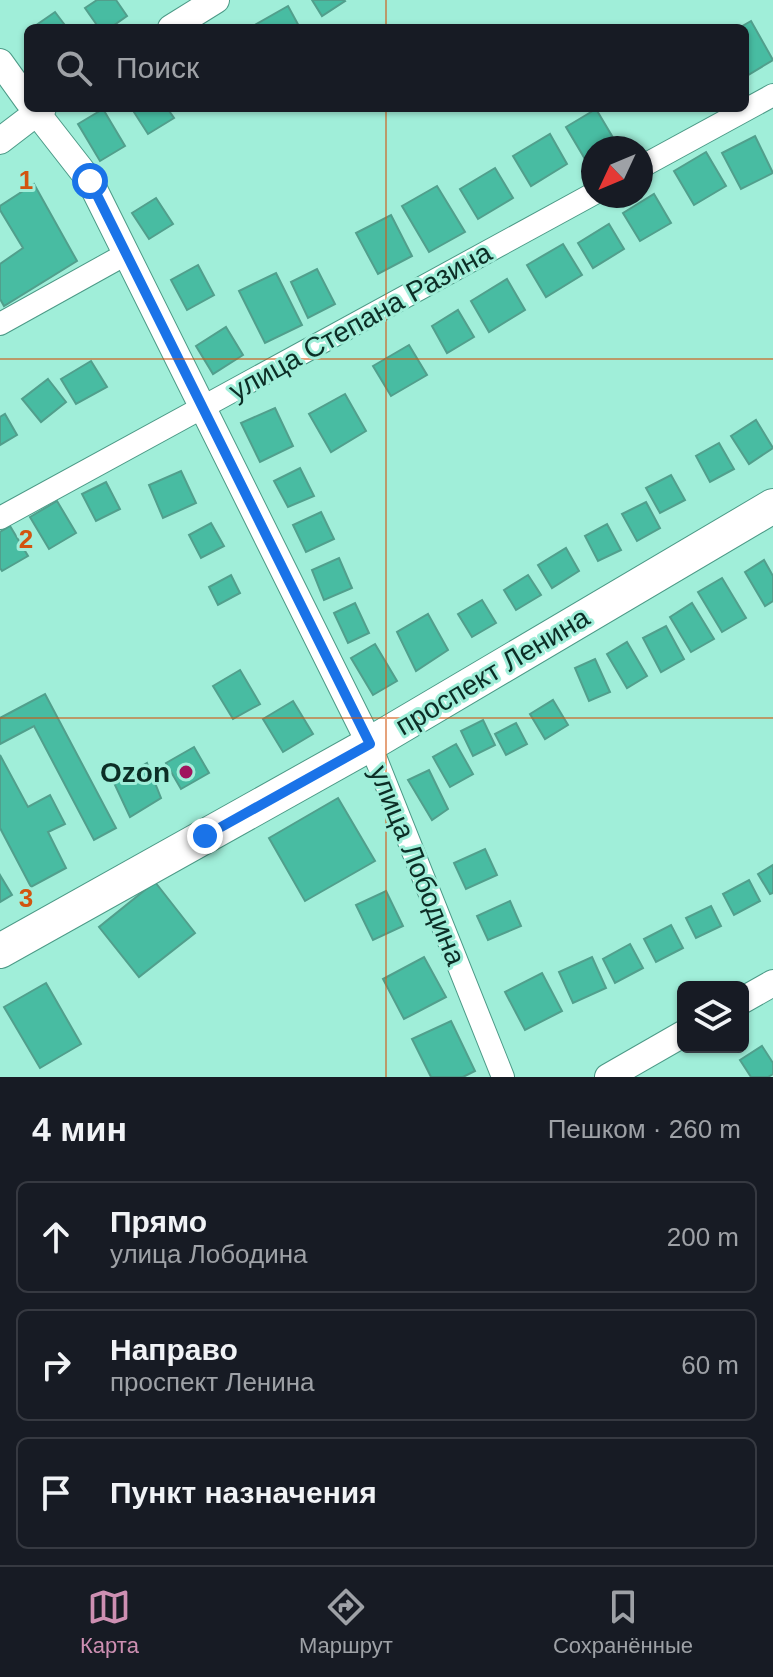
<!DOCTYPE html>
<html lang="ru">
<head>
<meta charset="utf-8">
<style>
	:root { --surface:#171b24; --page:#242831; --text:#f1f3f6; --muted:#9ea1a6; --line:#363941; --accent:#cd8fb2 }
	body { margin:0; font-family:Arial,sans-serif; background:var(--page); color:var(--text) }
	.controls { position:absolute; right:24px; bottom:24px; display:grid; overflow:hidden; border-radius:12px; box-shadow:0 2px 6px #0004 }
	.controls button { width:72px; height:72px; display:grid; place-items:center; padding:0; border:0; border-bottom:2px solid var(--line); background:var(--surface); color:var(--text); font:40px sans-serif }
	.compass { position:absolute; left:581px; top:136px; width:72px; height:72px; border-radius:50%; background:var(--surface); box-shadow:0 2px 6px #0004; rotate:226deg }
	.stop { position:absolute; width:24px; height:24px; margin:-18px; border:6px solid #1a73e8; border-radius:50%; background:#fff }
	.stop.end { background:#1a73e8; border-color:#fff; box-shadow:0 2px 8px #0008 }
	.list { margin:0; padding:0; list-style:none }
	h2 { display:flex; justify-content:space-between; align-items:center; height:104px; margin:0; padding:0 32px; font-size:34px }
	h2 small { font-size:26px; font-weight:400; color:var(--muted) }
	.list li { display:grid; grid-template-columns:52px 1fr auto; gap:24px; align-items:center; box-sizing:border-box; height:112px; margin:0 16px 16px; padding:0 16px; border:2px solid var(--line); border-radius:12px }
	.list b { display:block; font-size:30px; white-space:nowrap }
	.list p { margin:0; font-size:26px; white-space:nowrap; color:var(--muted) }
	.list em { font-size:26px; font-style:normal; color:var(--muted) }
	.icon { flex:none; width:44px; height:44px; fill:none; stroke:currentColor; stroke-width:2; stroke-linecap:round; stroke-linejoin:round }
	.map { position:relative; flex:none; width:773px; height:1077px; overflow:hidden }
	.search { position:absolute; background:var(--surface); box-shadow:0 2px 6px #0004; left:24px; right:24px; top:24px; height:88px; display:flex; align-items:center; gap:20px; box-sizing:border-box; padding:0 28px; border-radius:12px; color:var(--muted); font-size:30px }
	.sheet { height:488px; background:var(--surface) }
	nav { display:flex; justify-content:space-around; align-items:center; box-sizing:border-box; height:112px; border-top:2px solid var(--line); background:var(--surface); font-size:22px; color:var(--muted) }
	nav a { display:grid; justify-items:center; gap:4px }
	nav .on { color:var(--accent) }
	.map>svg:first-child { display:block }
	.building { fill:#48bca2; stroke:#519f8c; stroke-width:2 }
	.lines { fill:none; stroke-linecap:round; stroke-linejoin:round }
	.minor-casing { stroke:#4c9a87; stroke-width:24 }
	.tertiary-casing { stroke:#4c9a87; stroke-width:28 }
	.primary-casing { stroke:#4c9a87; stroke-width:36 }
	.minor { stroke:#fff; stroke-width:22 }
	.tertiary { stroke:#fff; stroke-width:26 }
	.primary { stroke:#fff; stroke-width:34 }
	.route { stroke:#1a73e8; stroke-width:10 }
	.grid { fill:none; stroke:#d2550f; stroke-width:2; stroke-opacity:0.55 }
	.poi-dot { fill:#a0145e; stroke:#a0eed9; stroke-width:3 }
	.labels { text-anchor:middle; stroke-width:6; stroke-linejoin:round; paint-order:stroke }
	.street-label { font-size:28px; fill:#0c2e26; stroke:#a0eed9 }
	.poi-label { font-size:28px; font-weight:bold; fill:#0c2e26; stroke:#a0eed9; text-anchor:end }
	.grid-label { font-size:26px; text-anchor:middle; font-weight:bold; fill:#d2550f; stroke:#a0eed9; stroke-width:6; stroke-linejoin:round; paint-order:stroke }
</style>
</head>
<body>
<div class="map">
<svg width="773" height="1077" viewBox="0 0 773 1077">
	<rect width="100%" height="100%" fill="#a0eed9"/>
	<g class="building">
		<path d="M 97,0 L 116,0 L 127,16 L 110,28 L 99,28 L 85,8 Z"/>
		<path d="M 312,0 L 344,0 L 345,1 L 322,16 Z"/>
		<path d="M 288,6 L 300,28 L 254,28 L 253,26 Z"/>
		<path d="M 55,12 L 67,28 L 32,28 Z"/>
		<path d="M 751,21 L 773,60 L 745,77 L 745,28 L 739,28 Z"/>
		<path d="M 134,108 L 167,108 L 174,118 L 148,134 L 132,109 Z"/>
		<path d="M 103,109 L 125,146 L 100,161 L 78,124 Z"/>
		<path d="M 596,109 L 615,141 L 603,148 L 593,148 L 593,154 L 585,159 L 566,127 Z"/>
		<path d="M 550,134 L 567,164 L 531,186 L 513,156 Z"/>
		<path d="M 755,136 L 773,173 L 741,189 L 722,153 Z"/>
		<path d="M 706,152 L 726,186 L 694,205 L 674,171 Z"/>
		<path d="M 495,168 L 513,198 L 478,219 L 460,189 Z"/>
		<path d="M 34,184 L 77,261 L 4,306 L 0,299 L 0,264 L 23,248 L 0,210 L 0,206 Z"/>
		<path d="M 437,186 L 465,232 L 429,252 L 402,206 Z"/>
		<path d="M 654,194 L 671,223 L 640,241 L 623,213 Z"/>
		<path d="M 156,198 L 173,224 L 149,239 L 132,213 Z"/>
		<path d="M 391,215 L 412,256 L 378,274 L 356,233 Z"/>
		<path d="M 609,224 L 624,249 L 593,268 L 578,243 Z"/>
		<path d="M 563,244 L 582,275 L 546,297 L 527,265 Z"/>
		<path d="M 198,265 L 214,295 L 187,310 L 171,280 Z"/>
		<path d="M 317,269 L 335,304 L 308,318 L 291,282 Z"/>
		<path d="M 276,273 L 302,325 L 265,343 L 239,291 Z"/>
		<path d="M 507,279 L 525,310 L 489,332 L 471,301 Z"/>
		<path d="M 458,310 L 474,337 L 447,353 L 432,326 Z"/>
		<path d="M 226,327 L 243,355 L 213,374 L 196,346 Z"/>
		<path d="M 409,345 L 427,375 L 391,396 L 373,366 Z"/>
		<path d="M 91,361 L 107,387 L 76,404 L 61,379 Z"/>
		<path d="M 48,379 L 66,402 L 41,422 L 22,399 Z"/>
		<path d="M 345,394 L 366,431 L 331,452 L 309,414 Z"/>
		<path d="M 275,408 L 293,446 L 260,462 L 241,423 Z"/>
		<path d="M 5,414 L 17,435 L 0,445 L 0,417 Z"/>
		<path d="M 756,420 L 773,448 L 749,464 L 731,436 Z"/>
		<path d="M 719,443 L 734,469 L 710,482 L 696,456 Z"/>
		<path d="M 300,468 L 314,496 L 288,507 L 274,481 Z"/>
		<path d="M 181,471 L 196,503 L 163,518 L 149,485 Z"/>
		<path d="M 671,475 L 685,500 L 660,513 L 646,488 Z"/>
		<path d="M 106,482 L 120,509 L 96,521 L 82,494 Z"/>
		<path d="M 57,501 L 76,533 L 49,549 L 30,517 Z"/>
		<path d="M 646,502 L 660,528 L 637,541 L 622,514 Z"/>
		<path d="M 321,512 L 334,539 L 306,552 L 293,525 Z"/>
		<path d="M 211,523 L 224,546 L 201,558 L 189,535 Z"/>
		<path d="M 607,524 L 621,550 L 598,561 L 585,536 Z"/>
		<path d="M 10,526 L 28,556 L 2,571 L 0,568 L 0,532 Z"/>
		<path d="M 566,548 L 579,571 L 552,588 L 538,565 Z"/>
		<path d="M 339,558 L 352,588 L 324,600 L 312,570 Z"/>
		<path d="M 764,560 L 773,576 L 773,601 L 765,606 L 745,572 Z"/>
		<path d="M 231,575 L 240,593 L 218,605 L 209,587 Z"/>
		<path d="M 528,575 L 541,595 L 516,610 L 504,590 Z"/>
		<path d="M 722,578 L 746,618 L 722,632 L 698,592 Z"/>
		<path d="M 482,600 L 496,623 L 472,637 L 458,614 Z"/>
		<path d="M 355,603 L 369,633 L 348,643 L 334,613 Z"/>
		<path d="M 692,603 L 714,639 L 691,652 L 670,617 Z"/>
		<path d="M 428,614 L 448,650 L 416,671 L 397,632 Z"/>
		<path d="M 666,626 L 684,659 L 661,672 L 643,638 Z"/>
		<path d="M 627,642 L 647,676 L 627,688 L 607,654 Z"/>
		<path d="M 375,644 L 397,681 L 373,695 L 351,658 Z"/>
		<path d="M 595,659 L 610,692 L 589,701 L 575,668 Z"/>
		<path d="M 240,670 L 260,704 L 233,719 L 213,686 Z"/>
		<path d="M 45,694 L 116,828 L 94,840 L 34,726 L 0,744 L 0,718 Z"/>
		<path d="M 553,700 L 568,725 L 545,739 L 530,714 Z"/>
		<path d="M 293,701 L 313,734 L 283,752 L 263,719 Z"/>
		<path d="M 483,720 L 495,745 L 473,756 L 461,731 Z"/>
		<path d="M 516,723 L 527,744 L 506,755 L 495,734 Z"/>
		<path d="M 456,744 L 473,774 L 450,787 L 433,757 Z"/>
		<path d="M 194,747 L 209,773 L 181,789 L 166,763 Z"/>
		<path d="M 0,755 L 28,807 L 50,795 L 65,824 L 48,832 L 66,868 L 31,887 L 0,828 Z"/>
		<path d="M 147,763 L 161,798 L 130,817 L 114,783 Z"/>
		<path d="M 429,770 L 448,809 L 432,820 L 408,780 Z"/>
		<path d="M 338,798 L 375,861 L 305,901 L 269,838 Z"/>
		<path d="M 485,849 L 497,875 L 466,889 L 454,863 Z"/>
		<path d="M 773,865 L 773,893 L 770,894 L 758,874 Z"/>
		<path d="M 0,875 L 12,895 L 0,902 Z"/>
		<path d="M 749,880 L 760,901 L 734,915 L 723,894 Z"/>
		<path d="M 155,882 L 195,933 L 139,977 L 99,927 Z"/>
		<path d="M 386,891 L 403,926 L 373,940 L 356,905 Z"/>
		<path d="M 510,901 L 521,926 L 488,940 L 477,916 Z"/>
		<path d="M 711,906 L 721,926 L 696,938 L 686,918 Z"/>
		<path d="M 671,925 L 683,948 L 656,962 L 644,939 Z"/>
		<path d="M 630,944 L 643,968 L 615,983 L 603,959 Z"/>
		<path d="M 424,957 L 446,997 L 404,1019 L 383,979 Z"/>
		<path d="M 592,957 L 606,988 L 573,1003 L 559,972 Z"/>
		<path d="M 542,973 L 562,1011 L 525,1030 L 505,992 Z"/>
		<path d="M 46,983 L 81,1044 L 40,1068 L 4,1007 Z"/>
		<path d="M 451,1021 L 475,1071 L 463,1077 L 431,1077 L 412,1039 Z"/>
		<path d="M 762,1046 L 773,1063 L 773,1074 L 768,1077 L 751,1077 L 740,1060 Z"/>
	</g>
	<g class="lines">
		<defs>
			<g id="minor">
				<path d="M 641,167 L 773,95"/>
				<path d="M 0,324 L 126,254"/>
				<path d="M 0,518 L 593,194"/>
				<path d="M 370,744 L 503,1077"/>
			</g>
			<g id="tertiary">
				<path d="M 171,28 L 216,0"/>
				<path d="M 0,62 L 28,101"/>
				<path d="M 33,108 L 90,181 L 370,744"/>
				<path d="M 0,141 L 43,108"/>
				<path d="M 743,1000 L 773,983"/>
				<path d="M 608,1077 L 683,1034"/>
			</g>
			<path id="primary" d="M 0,951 L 370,744 L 773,506"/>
		</defs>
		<use href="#minor" class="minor-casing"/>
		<use href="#tertiary" class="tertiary-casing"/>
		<use href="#primary" class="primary-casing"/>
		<use href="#minor" class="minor"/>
		<use href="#tertiary" class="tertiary"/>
		<use href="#primary" class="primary"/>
	</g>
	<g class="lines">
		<path class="route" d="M 90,181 L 370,744 L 205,836"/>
	</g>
	<path class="grid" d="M 386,0 L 386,28M 386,108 L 386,1077M 0,359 L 773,359M 0,718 L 773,718"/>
	<circle class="poi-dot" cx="186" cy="772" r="8"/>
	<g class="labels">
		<g class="street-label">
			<text transform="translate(360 321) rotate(-29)" y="10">улица Степана Разина</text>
			<text transform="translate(492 671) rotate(-31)" y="10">проспект Ленина</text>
			<text transform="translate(418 865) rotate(68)" y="10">улица Лободина</text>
		</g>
		<g class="poi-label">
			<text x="170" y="782">Ozon</text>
		</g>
	</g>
	<g class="grid-label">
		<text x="26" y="189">1</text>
		<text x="26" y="548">2</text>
		<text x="26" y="907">3</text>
	</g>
</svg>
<div class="controls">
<button><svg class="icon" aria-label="layers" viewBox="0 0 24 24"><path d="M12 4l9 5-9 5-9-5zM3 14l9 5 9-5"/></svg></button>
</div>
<svg class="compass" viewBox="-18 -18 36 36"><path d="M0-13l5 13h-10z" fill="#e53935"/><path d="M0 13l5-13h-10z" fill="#9ea1a6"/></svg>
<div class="stop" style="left:90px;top:181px"></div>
<div class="stop end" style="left:205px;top:836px"></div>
<div class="search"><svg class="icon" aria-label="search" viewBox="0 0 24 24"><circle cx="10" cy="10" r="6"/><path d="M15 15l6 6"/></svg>Поиск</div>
</div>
<section class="sheet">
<h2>4 мин<small>Пешком · 260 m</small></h2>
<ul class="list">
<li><svg class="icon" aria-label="ahead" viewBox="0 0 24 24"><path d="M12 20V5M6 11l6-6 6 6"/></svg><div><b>Прямо</b><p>улица Лободина</p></div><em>200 m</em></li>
<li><svg class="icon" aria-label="right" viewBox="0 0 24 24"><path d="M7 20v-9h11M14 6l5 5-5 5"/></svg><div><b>Направо</b><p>проспект Ленина</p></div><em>60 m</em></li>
<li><svg class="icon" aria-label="arrive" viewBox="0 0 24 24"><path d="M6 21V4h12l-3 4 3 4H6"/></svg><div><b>Пункт назначения</b></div></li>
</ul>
</section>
<nav>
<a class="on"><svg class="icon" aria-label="map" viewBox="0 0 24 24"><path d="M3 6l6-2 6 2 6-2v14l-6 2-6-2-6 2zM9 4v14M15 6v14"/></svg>Карта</a>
<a><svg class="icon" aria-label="directions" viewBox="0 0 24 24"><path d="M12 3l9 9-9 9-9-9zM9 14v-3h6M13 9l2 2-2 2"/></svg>Маршрут</a>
<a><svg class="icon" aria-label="saved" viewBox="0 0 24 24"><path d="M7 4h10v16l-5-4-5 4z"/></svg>Сохранённые</a>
</nav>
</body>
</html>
